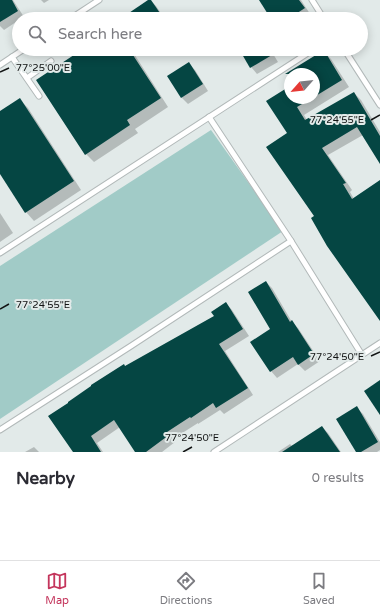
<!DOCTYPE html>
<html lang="en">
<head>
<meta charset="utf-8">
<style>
	:root { --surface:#fff; --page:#f2f2f3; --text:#2b2b33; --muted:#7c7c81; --line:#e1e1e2; --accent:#c4355c }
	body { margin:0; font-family:"Varela Round",sans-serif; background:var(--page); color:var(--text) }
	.compass { position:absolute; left:284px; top:68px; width:36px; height:36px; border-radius:50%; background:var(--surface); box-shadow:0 2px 10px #0003; rotate:243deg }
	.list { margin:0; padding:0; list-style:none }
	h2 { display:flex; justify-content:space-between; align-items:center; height:52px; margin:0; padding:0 16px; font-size:17px }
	h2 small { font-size:13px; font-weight:400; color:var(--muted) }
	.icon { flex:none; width:22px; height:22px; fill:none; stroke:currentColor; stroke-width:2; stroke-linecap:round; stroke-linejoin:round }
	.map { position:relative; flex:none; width:380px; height:452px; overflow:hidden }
	.search { position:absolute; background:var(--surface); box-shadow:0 2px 10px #0003; left:12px; right:12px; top:12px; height:44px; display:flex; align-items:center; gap:10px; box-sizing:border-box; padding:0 14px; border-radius:22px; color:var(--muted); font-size:15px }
	.sheet { height:108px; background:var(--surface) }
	nav { display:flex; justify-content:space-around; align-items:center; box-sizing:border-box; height:56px; border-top:1px solid var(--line); background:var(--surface); font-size:11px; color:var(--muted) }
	nav a { display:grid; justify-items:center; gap:2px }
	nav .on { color:var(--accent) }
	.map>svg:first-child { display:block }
	.green { fill:#a1cbc7 }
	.shadow { fill:#0003 }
	.building { fill:#054643 }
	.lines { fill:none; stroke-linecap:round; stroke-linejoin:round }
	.lane-casing { stroke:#b2b9b9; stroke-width:7 }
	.lane { stroke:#fff; stroke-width:5 }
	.ticks { fill:none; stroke:#121414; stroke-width:1.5 }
	.ticks-label { font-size:10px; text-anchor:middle; fill:#121414; stroke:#e2eae9; stroke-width:4; stroke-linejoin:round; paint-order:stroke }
</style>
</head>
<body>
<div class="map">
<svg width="380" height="452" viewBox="0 0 380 452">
	<rect width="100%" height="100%" fill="#e2eae9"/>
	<path class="green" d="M 211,130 L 283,231 L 0,419 L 0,266 Z"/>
	<g class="shadow">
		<path d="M 0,0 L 13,0 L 24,17 L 19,19 L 19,20 L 4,30 L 0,26 Z"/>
		<path d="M 41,0 L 49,0 L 44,3 Z"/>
		<path d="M 150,0 L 156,6 L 165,19 L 131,19 Z"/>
		<path d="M 260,0 L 301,0 L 312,17 L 309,19 L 273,19 Z"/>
		<path d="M 247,14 L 252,19 L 239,19 Z"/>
		<path d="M 85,49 L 131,49 L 168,107 L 135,129 L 138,133 L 94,162 L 86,154 Z"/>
		<path d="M 151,49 L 163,49 L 156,54 Z"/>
		<path d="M 240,49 L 270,49 L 278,62 L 257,74 L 251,67 Z"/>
		<path d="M 324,52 L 331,59 L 349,87 L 304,115 L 307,120 L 354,93 L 361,100 L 380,132 L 380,161 L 363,135 L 328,155 L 352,190 L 350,192 L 354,199 L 380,181 L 380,318 L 315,216 L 288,134 L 290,87 L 290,98 L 314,98 L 314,74 L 291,74 Z"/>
		<path d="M 188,63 L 195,70 L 208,91 L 188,104 L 182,98 Z"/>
		<path d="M 20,100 L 28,108 L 81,190 L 34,221 L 26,212 L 0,172 L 0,112 Z"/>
		<path d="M 0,213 L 13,233 L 0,242 Z"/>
		<path d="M 266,282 L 272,288 L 292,322 L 298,328 L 320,361 L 305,371 L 298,364 L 277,378 L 271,371 L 272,329 Z"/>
		<path d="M 226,303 L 232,310 L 249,336 L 225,351 L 253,395 L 224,414 L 220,410 L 198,424 L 198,423 L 173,439 L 175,442 L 162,452 L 137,452 L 120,427 L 97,443 L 103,452 L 74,452 L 126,367 L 215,316 Z"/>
		<path d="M 357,408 L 363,414 L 380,442 L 380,450 L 377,452 L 357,452 Z"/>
		<path d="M 322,427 L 328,433 L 341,452 L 278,452 L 290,444 L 292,446 Z"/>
		<path d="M 34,447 L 39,452 L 25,452 Z"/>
	</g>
	<g class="building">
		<path d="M 0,0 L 12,0 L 18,11 L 0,22 Z"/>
		<path d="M 148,0 L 151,0 L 164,19 L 120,19 Z"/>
		<path d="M 259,0 L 299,0 L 305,8 L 288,19 L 271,19 Z"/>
		<path d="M 83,49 L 129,49 L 161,98 L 127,120 L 130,125 L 85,155 L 36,80 Z"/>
		<path d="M 239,49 L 268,49 L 272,55 L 250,68 Z"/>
		<path d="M 324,50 L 342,80 L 314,97 L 314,74 L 285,74 Z"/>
		<path d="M 189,62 L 203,84 L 181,98 L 167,76 Z"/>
		<path d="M 290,86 L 290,98 L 312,98 L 297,107 L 305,120 L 354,92 L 380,136 L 380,164 L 357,127 L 322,148 L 346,183 L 343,184 L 352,199 L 380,180 L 380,321 L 327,246 L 311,218 L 314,216 L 266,147 L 287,133 L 266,101 Z"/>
		<path d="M 20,98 L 74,181 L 25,213 L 0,174 L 0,111 Z"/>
		<path d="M 266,281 L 290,322 L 292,320 L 314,354 L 298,365 L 293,357 L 270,372 L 250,342 L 270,329 L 248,292 Z"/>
		<path d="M 226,302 L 243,329 L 219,344 L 248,388 L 216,408 L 213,403 L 191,418 L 190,417 L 167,432 L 169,435 L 146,452 L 135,452 L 114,420 L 91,436 L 101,452 L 73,452 L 48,416 L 68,403 L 68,402 L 91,386 L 91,385 L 124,364 L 125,366 L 214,316 L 211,312 Z"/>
		<path d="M 380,380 L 380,415 L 364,391 Z"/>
		<path d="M 357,406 L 378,442 L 361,452 L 356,452 L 336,419 Z"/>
		<path d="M 322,426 L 340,452 L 282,452 Z"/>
	</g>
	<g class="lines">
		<defs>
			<g id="lane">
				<path d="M 312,0 L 324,19"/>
				<path d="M 70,19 L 99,0"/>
				<path d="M 344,49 L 380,105"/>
				<path d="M 12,57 L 39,96"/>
				<path d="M 0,65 L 24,49"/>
				<path d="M 27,78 L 51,61"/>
				<path d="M 209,117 L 291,241 L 362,355"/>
				<path d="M 0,253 L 314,49"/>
				<path d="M 0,430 L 131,346 L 291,241"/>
				<path d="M 214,452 L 380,343"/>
			</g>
		</defs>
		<use href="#lane" class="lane-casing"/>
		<use href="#lane" class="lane"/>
	</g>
	<path class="ticks" d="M 0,72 L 9,68M 371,120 L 380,115M 0,309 L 9,304M 371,356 L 380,352M 183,452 L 192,447"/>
	<g class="ticks-label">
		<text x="43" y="71">77°25'00"E</text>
		<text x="337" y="123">77°24'55"E</text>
		<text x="43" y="308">77°24'55"E</text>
		<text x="337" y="360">77°24'50"E</text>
		<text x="192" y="441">77°24'50"E</text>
	</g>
</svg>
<svg class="compass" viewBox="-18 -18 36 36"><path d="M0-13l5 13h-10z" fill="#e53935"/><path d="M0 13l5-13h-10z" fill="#7c7c81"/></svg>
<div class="search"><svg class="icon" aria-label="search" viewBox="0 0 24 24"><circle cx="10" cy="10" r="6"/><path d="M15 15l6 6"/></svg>Search here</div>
</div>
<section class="sheet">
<h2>Nearby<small>0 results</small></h2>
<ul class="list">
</ul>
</section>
<nav>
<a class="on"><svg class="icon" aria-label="map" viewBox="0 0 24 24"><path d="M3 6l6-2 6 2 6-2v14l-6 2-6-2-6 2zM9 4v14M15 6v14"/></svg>Map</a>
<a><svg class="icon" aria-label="directions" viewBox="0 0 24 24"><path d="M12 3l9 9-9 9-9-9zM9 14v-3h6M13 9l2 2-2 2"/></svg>Directions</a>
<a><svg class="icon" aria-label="saved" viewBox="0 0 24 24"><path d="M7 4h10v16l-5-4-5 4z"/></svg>Saved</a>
</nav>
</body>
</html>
